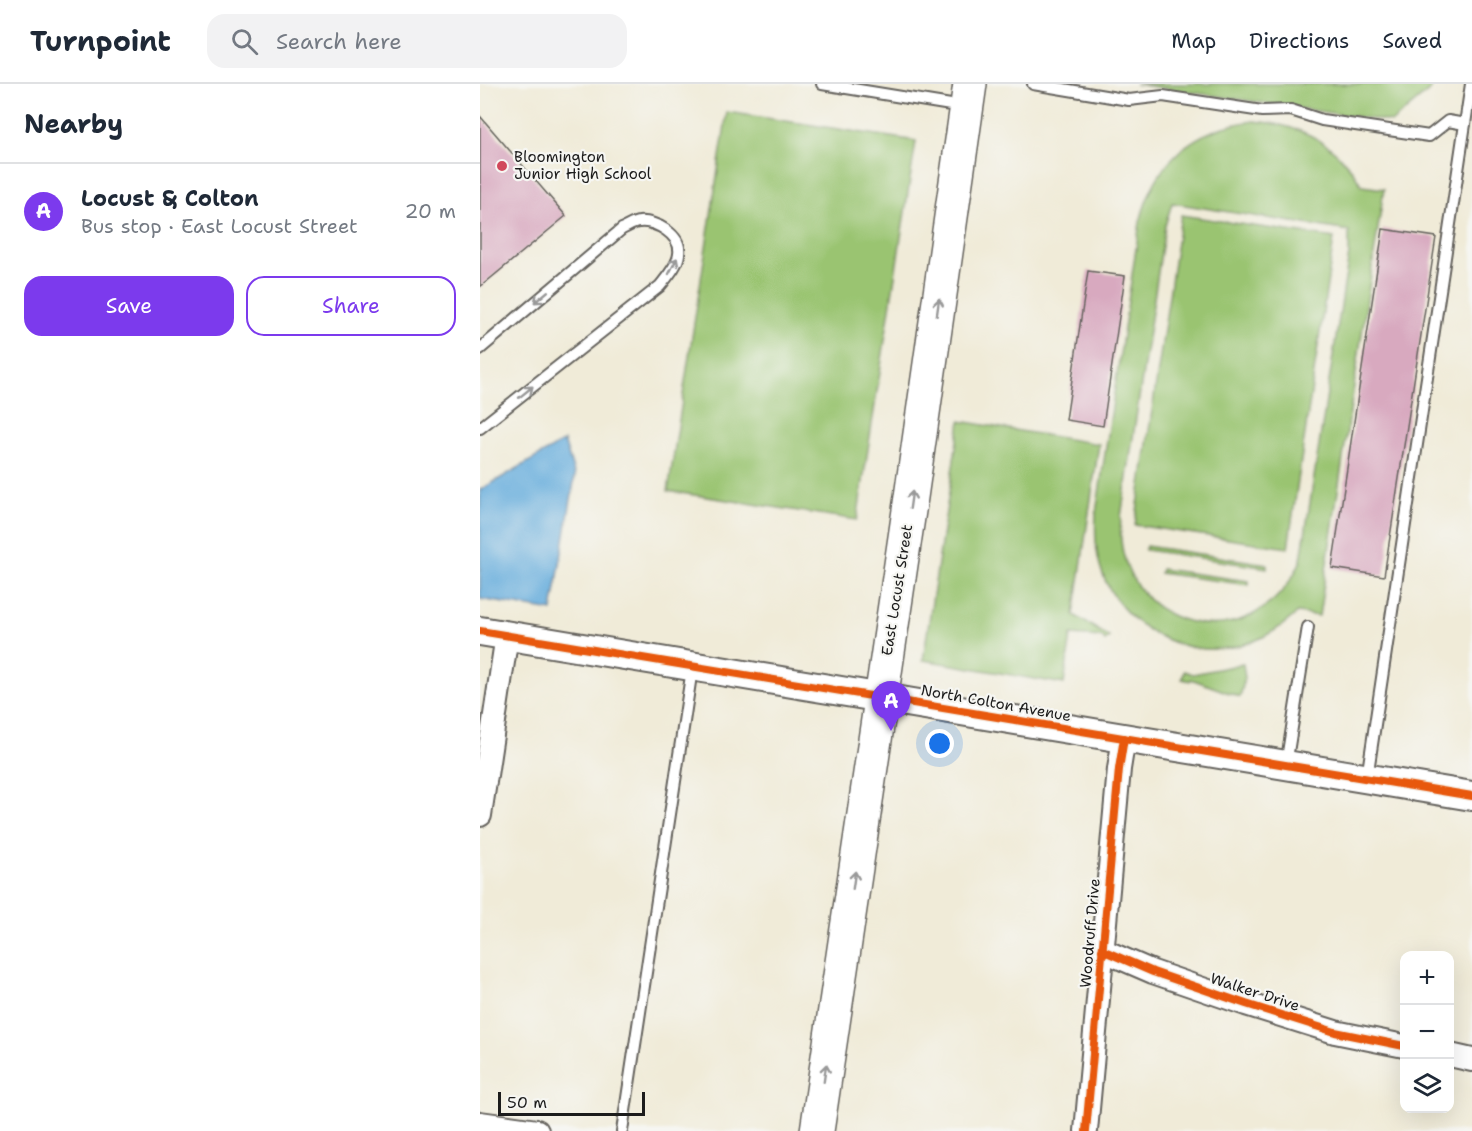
<!DOCTYPE html>
<html lang="en">
<head>
<meta charset="utf-8">
<style>
	:root { --surface:#fff; --page:#f2f2f3; --text:#1f2937; --muted:#747a83; --line:#e0e1e3; --accent:#7c3aed }
	body { margin:0; font-family:"Shantell Sans",sans-serif; background:var(--page); color:var(--text) }
	.controls { position:absolute; right:18px; bottom:18px; display:grid; overflow:hidden; border-radius:12px; box-shadow:0 6px 24px #0002 }
	.controls button { width:54px; height:54px; display:grid; place-items:center; padding:0; border:0; border-bottom:2px solid var(--line); background:var(--surface); color:var(--text); font:30px sans-serif }
	.scale { position:absolute; left:18px; bottom:15px; width:147px; box-sizing:border-box; padding-left:6px; border:3px solid #1c1c1c; border-top:0; font-size:16px; line-height:21px; white-space:nowrap; color:#1c1c1c; -webkit-text-stroke:4px #f6f6f2; paint-order:stroke }
	.you { position:absolute; left:460px; top:660px; width:21px; height:21px; margin:-15px; border:4px solid #fff; border-radius:50%; background:#1a73e8; box-shadow:0 0 0 9px #1a73e833 }
	.badge { display:grid; place-items:center; width:39px; height:39px; border-radius:50%; background:var(--accent); color:#fff; font-size:20px; font-weight:700 }
	.pin { position:absolute; translate:-50% -50px; filter:drop-shadow(0 2px 3px #0008) }
	.pin::after { content:''; position:absolute; top:32px; width:21px; height:18px; background:inherit; clip-path:polygon(0 0,100% 0,50% 100%) }
	.list { margin:0; padding:0; list-style:none }
	h2 { display:flex; justify-content:space-between; align-items:center; height:78px; margin:0; padding:0 24px; font-size:26px }
	h2 small { font-size:20px; font-weight:400; color:var(--muted) }
	.list li { display:grid; grid-template-columns:39px 1fr auto; gap:18px; align-items:center; box-sizing:border-box; height:96px; padding:0 24px; border-top:2px solid var(--line) }
	.list b { display:block; font-size:22px; white-space:nowrap }
	.list p { margin:0; font-size:20px; white-space:nowrap; color:var(--muted) }
	.list em { font-size:20px; font-style:normal; color:var(--muted) }
	.actions { display:flex; gap:12px; padding:18px 24px }
	.actions a { flex:1; padding:14px 0; border:2px solid var(--accent); border-radius:18px; text-align:center; font-size:21px; color:var(--accent) }
	.actions .main { background:var(--accent); color:#fff }
	.icon { flex:none; width:33px; height:33px; fill:none; stroke:currentColor; stroke-width:2; stroke-linecap:round; stroke-linejoin:round }
	.map { position:relative; flex:none; width:992px; height:1047px; overflow:hidden }
	header { display:flex; align-items:center; gap:36px; box-sizing:border-box; height:84px; padding:0 30px; background:var(--surface); border-bottom:2px solid var(--line) }
	header strong { font-size:28px }
	nav { display:flex; gap:33px; margin-inline-start:auto; font-size:21px }
	.search { width:420px; height:54px; background:var(--page); display:flex; align-items:center; gap:15px; box-sizing:border-box; padding:0 21px; border-radius:18px; color:var(--muted); font-size:22px }
	main { display:flex }
	aside { flex:1; background:var(--surface) }
	.map>svg:first-child { display:block }
	.green { fill:#9ac471; stroke:#5b7046; stroke-width:1.5; fill-rule:evenodd }
	.water { fill:#65acdc; stroke:#40647c; stroke-width:1.5 }
	.building { fill:#d8a9bf }
	.lines { fill:none; stroke-linecap:round; stroke-linejoin:round }
	.service-casing { stroke:#66645e; stroke-width:14 }
	.minor-casing { stroke:#66645e; stroke-width:26 }
	.tertiary-casing { stroke:#66645e; stroke-width:32 }
	.primary-casing { stroke:#66645e; stroke-width:36 }
	.service { stroke:#fff; stroke-width:10 }
	.minor { stroke:#fff; stroke-width:22 }
	.tertiary { stroke:#fff; stroke-width:28 }
	.primary { stroke:#fff; stroke-width:33 }
	.cycleway-casing { stroke:#f6f6f2; stroke-width:11 }
	.cycleway { stroke:#e8590c; stroke-width:8 }
	.oneway { stroke:#999 }
	.poi-dot { fill:#d1495b; stroke:#f6f6f2; stroke-width:2 }
	.labels { text-anchor:middle; stroke-width:4.5; stroke-linejoin:round; paint-order:stroke }
	.poi-label { font-size:15px; fill:#1c1c1c; stroke:#f6f6f2; text-anchor:start }
	.street-label { font-size:15px; fill:#1c1c1c; stroke:#f6f6f2 }
</style>
</head>
<body>
<header>
<strong>Turnpoint</strong>
<div class="search"><svg class="icon" aria-label="search" viewBox="0 0 24 24"><circle cx="10" cy="10" r="6"/><path d="M15 15l6 6"/></svg>Search here</div>
<nav><a>Map</a><a>Directions</a><a>Saved</a></nav>
</header>
<main>
<aside>
<h2>Nearby<small></small></h2>
<ul class="list">
<li><span class="badge">A</span><div><b>Locust &amp; Colton</b><p>Bus stop · East Locust Street</p></div><em>20 m</em></li>
</ul>
<div class="actions"><a class="main">Save</a><a>Share</a></div>
</aside>
<div class="map">
<svg width="992" height="1047" viewBox="0 0 992 1047">
	<rect width="100%" height="100%" fill="#f6f6f2"/>
	<filter id="ink" filterUnits="userSpaceOnUse"><feTurbulence type="fractalNoise" baseFrequency=".0167" numOctaves="2"/><feDisplacementMap in="SourceGraphic" scale="12" xChannelSelector="R" yChannelSelector="G"/><feConvolveMatrix kernelMatrix="1 2 1 2 8 2 1 2 1" color-interpolation-filters="sRGB"/></filter>
	<filter id="wash" filterUnits="userSpaceOnUse"><feTurbulence type="fractalNoise" baseFrequency=".008" numOctaves="4" result="noise"/><feDisplacementMap in="SourceGraphic" scale="24" xChannelSelector="R" yChannelSelector="G"/><feGaussianBlur stdDeviation="1.35" result="paint"/><feColorMatrix in="noise" values="0 0 0 0 0 0 0 0 0 0 0 0 0 0 0 0 0 1.4 0 .05"/><feComposite in="paint" operator="in"/></filter>
	<g filter="url(#wash)">
		<rect width="100%" height="100%" fill="#f0ebd8"/>
		<g class="green">
			<path d="M 655,0 L 952,0 L 951,5 L 912,38 Z"/>
			<path d="M 247,28 L 436,57 L 377,436 L 188,407 Z"/>
			<path d="M 774,37 C 822,41 858,59 882,102 L 904,105 L 839,532 L 817,529 C 800,545 781,557 758,562 C 703,576 640,542 622,488 C 615,468 615,449 616,429 L 660,138 C 675,77 712,44 774,37 ZM 692,119 L 869,147 L 869,170 L 821,476 C 776,583 631,548 641,433 L 685,142 Z"/>
			<path d="M 701,131 L 854,154 L 808,464 L 655,441 Z"/>
			<path d="M 480,337 L 619,360 L 594,531 L 629,553 L 625,557 L 622,553 L 591,551 L 584,600 L 443,576 Z"/>
			<path d="M 666,462 L 787,480 L 787,484 L 665,466 Z"/>
			<path d="M 681,485 L 768,497 L 768,501 L 680,489 Z"/>
			<path d="M 763,580 L 765,594 L 760,613 L 711,595 L 710,597 L 702,595 L 704,587 L 713,590 Z"/>
		</g>
		<path class="water" d="M 84,357 L 95,392 L 72,527 L 0,515 L 0,406 Z"/>
		<g id="blocks">
			<g class="building">
				<path d="M 0,32 L 86,132 L 0,203 Z"/>
				<path d="M 903,145 L 956,153 L 904,492 L 852,484 Z"/>
				<path d="M 608,187 L 645,192 L 623,342 L 586,336 Z"/>
			</g>
		</g>
	</g>
	<g filter="url(#ink)">
		<use href="#blocks" fill-opacity="0" stroke="#66645e" stroke-width="1.5"/>
		<g class="lines">
			<defs>
				<g id="service">
					<path d="M 342,0 L 483,23"/>
					<path d="M 553,0 L 649,16 L 683,12 L 782,27 L 811,26 L 842,36 L 949,52 L 968,37 L 985,40"/>
					<path d="M 0,265 L 142,145 C 147,143 154,138 159,138 C 175,136 202,151 199,170 C 198,181 187,193 180,202 L 0,344"/>
					<path d="M 806,681 L 828,543"/>
					<path d="M 887,694 L 991,0"/>
					<path d="M 142,1047 L 212,585"/>
				</g>
				<g id="minor">
					<path d="M 0,731 L 27,551"/>
					<path d="M 622,866 L 673,888 L 766,920 L 855,948 L 924,962"/>
					<path d="M 970,971 L 992,976"/>
					<path d="M 0,1039 L 57,1047"/>
					<path d="M 606,1047 L 639,685 L 644,654"/>
				</g>
				<path id="tertiary" d="M 0,547 L 992,712"/>
				<path id="primary" d="M 337,1047 L 431,413 L 490,0"/>
			</defs>
			<use href="#service" class="service-casing"/>
			<use href="#minor" class="minor-casing"/>
			<use href="#tertiary" class="tertiary-casing"/>
			<use href="#primary" class="primary-casing"/>
			<use href="#service" class="service"/>
			<use href="#minor" class="minor"/>
			<use href="#tertiary" class="tertiary"/>
			<use href="#primary" class="primary"/>
			<defs>
				<g id="cycleway">
					<path d="M 0,547 L 992,712"/>
					<path d="M 622,866 L 673,888 L 766,920 L 855,948 L 924,962"/>
					<path d="M 606,1047 L 639,685 L 644,654"/>
				</g>
			</defs>
			<use href="#cycleway" class="cycleway-casing"/>
			<use href="#cycleway" class="cycleway"/>
		</g>
		<defs><path id="oneway-shaft" d="M-6 0H5M1.5-3L5.5 0L1.5 3" fill="none" stroke-width="1.6" stroke-linecap="round" stroke-linejoin="round" transform="scale(1.5)"/></defs>
		<g class="oneway">
			<use href="#oneway-shaft" transform="translate(193 182) rotate(-63)"/>
			<use href="#oneway-shaft" transform="translate(61 213) rotate(140)"/>
			<use href="#oneway-shaft" transform="translate(458 223) rotate(-82)"/>
			<use href="#oneway-shaft" transform="translate(46 308) rotate(-39)"/>
			<use href="#oneway-shaft" transform="translate(431 416) rotate(-82)"/>
			<use href="#oneway-shaft" transform="translate(374 796) rotate(-82)"/>
			<use href="#oneway-shaft" transform="translate(345 989) rotate(-82)"/>
		</g>
	</g>
	<circle class="poi-dot" cx="22" cy="82" r="6"/>
	<g class="labels">
		<g class="poi-label">
			<text x="34" y="78">Bloomington<tspan x="34" dy="17">Junior High School</tspan></text>
		</g>
		<g class="street-label">
			<text transform="translate(417 506) rotate(-81)" y="5">East Locust Street</text>
			<text transform="translate(516 619) rotate(10)" y="5">North Colton Avenue</text>
			<text transform="translate(610 849) rotate(-85)" y="5">Woodruff Drive</text>
			<text transform="translate(775 908) rotate(18)" y="5">Walker Drive</text>
		</g>
	</g>
</svg>
<div class="controls">
<button>+</button>
<button>−</button>
<button><svg class="icon" aria-label="layers" viewBox="0 0 24 24"><path d="M12 4l9 5-9 5-9-5zM3 14l9 5 9-5"/></svg></button>
</div>
<div class="scale">50 m</div>
<div class="you"></div>
<div class="pin badge" style="left:411px;top:647px">A</div>
</div>
</main>
</body>
</html>
